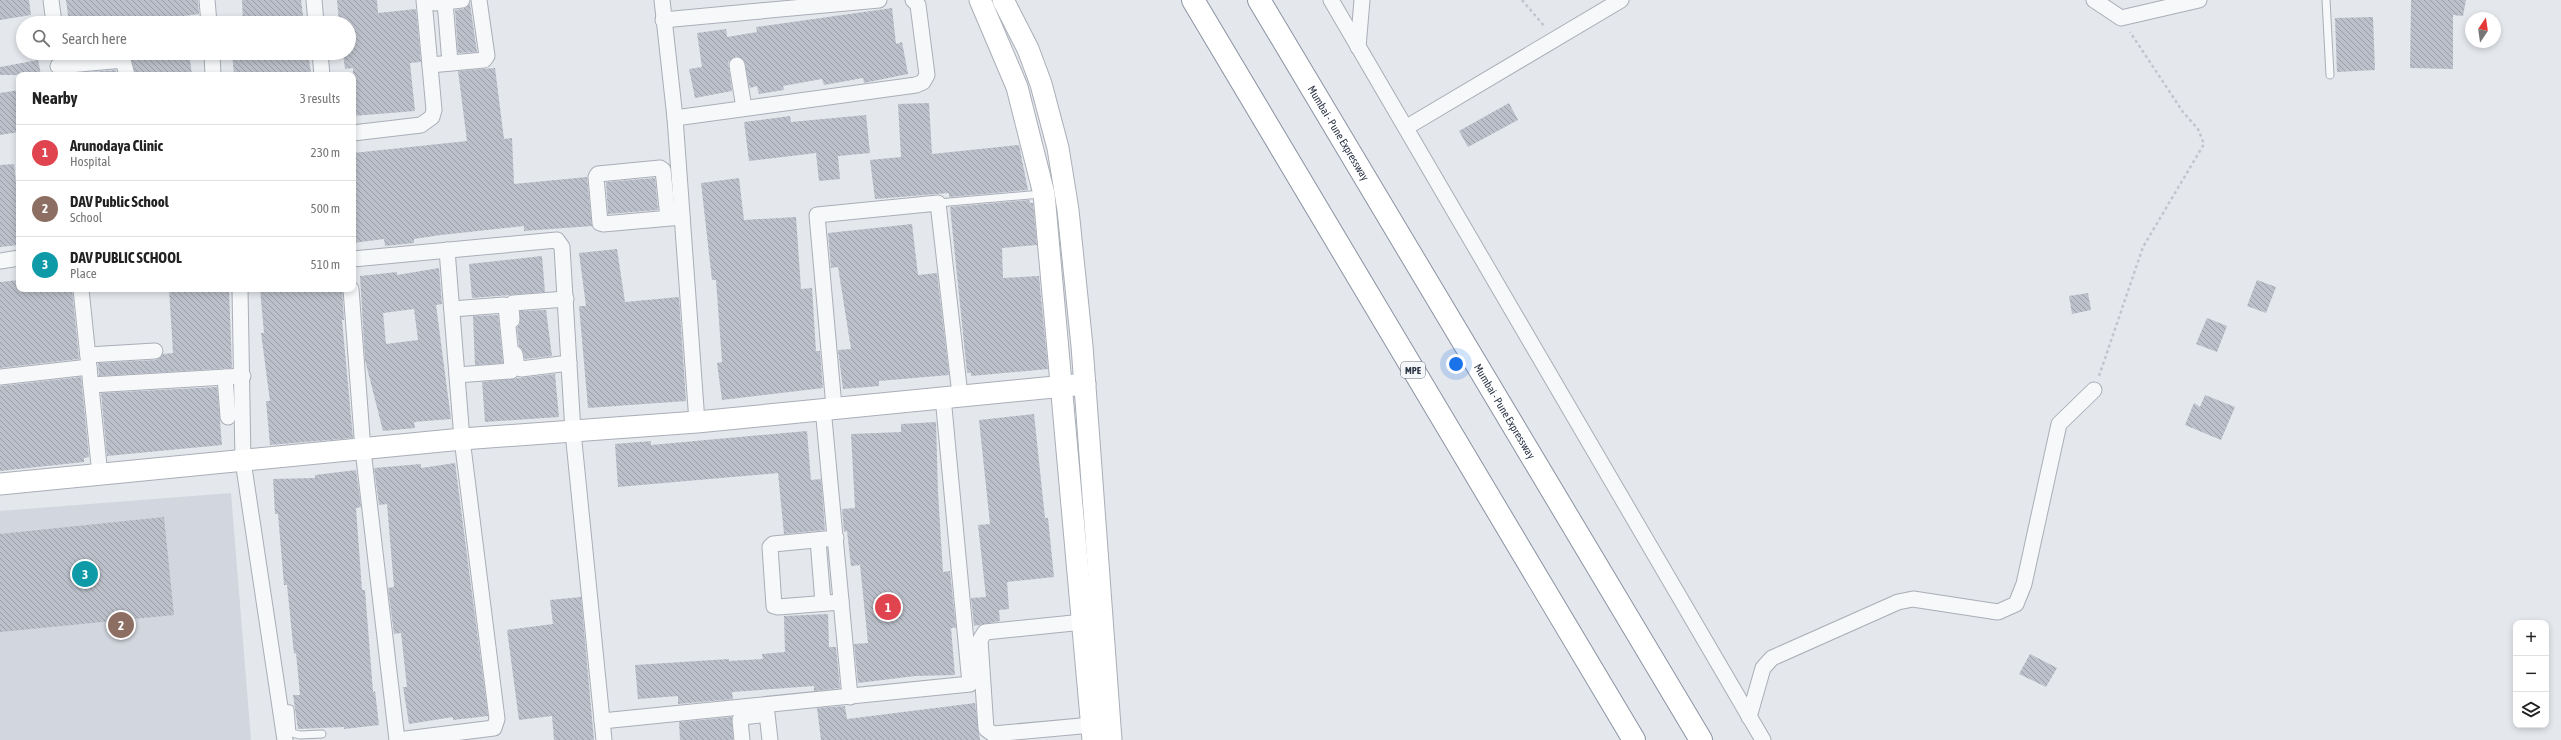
<!DOCTYPE html>
<html lang="en">
<head>
<meta charset="utf-8">
<style>
	:root { --surface:#fff; --page:#f6f6f6; --text:#222; --muted:#767676; --line:#e0e0e0; --accent:#7c3aed }
	body { margin:0; font-family:"Asap Condensed",sans-serif; background:var(--page); color:var(--text) }
	.controls { position:absolute; right:12px; bottom:12px; display:grid; overflow:hidden; border-radius:8px; box-shadow:0 2px 6px #0003 }
	.controls button { width:36px; height:36px; display:grid; place-items:center; padding:0; border:0; border-bottom:1px solid var(--line); background:var(--surface); color:var(--text); font:20px sans-serif }
	.compass { position:absolute; left:2465px; top:12px; width:36px; height:36px; border-radius:50%; background:var(--surface); box-shadow:0 2px 6px #0003; rotate:13deg }
	.you { position:absolute; left:1456px; top:364px; width:14px; height:14px; margin:-10px; border:3px solid #fff; border-radius:50%; background:#1a73e8; box-shadow:0 0 0 6px #1a73e833 }
	.badge { display:grid; place-items:center; width:26px; height:26px; border-radius:50%; background:var(--accent); color:#fff; font-size:13px; font-weight:700 }
	.pin { position:absolute; translate:-50% -50%; border:2px solid #fff; box-shadow:0 1px 4px #0006 }
	.list { margin:0; padding:0; list-style:none }
	h2 { display:flex; justify-content:space-between; align-items:center; height:52px; margin:0; padding:0 16px; font-size:17px }
	h2 small { font-size:13px; font-weight:400; color:var(--muted) }
	.list li { display:grid; grid-template-columns:26px 1fr auto; gap:12px; align-items:center; box-sizing:border-box; height:56px; padding:0 16px; border-top:1px solid var(--line) }
	.list b { display:block; font-size:15px; white-space:nowrap }
	.list p { margin:0; font-size:13px; white-space:nowrap; color:var(--muted) }
	.list em { font-size:13px; font-style:normal; color:var(--muted) }
	.icon { flex:none; width:22px; height:22px; fill:none; stroke:currentColor; stroke-width:2; stroke-linecap:round; stroke-linejoin:round }
	.map { position:relative; flex:none; width:2561px; height:740px; overflow:hidden }
	.search { position:absolute; background:var(--surface); box-shadow:0 2px 6px #0003; left:16px; top:16px; width:340px; height:44px; display:flex; align-items:center; gap:10px; box-sizing:border-box; padding:0 14px; border-radius:22px; color:var(--muted); font-size:15px }
	.panel { position:absolute; background:var(--surface); box-shadow:0 2px 6px #0003; left:16px; top:72px; width:340px; height:220px; border-radius:8px }
	.map>svg:first-child { display:block }
	.built { fill:#d2d6de }
	.building { fill:url(#building-back-hatch); fill-rule:evenodd }
	.lines { fill:none; stroke-linecap:round; stroke-linejoin:round }
	.lane-casing { stroke:#a9aeb7; stroke-width:9 }
	.street-casing { stroke:#a9aeb7; stroke-width:17 }
	.secondary-casing { stroke:#a9aeb7; stroke-width:23 }
	.highway-casing { stroke:#8b94a3; stroke-width:24 }
	.path { stroke:#c2c5cb; stroke-width:2.5; stroke-dasharray:3 3; stroke-linecap:butt }
	.lane { stroke:#f7f8fa; stroke-width:7 }
	.street { stroke:#f7f8fa; stroke-width:15 }
	.secondary { stroke:#fff; stroke-width:21 }
	.highway { stroke:#fff; stroke-width:22 }
	.labels { text-anchor:middle; stroke-width:4; stroke-linejoin:round; paint-order:stroke }
	.shield { fill:#f4f6f9; stroke:#676e7b; stroke-width:1 }
	.shield-label { font-size:10px; font-weight:bold; fill:#2b3445 }
	.street-label { font-size:11px; fill:#2b3445; stroke:#f4f6f9 }
</style>
</head>
<body>
<div class="map">
<svg width="2561" height="740" viewBox="0 0 2561 740">
	<defs>
		<pattern id="building-back-hatch" width="6" height="6" patternUnits="userSpaceOnUse"><rect width="6" height="6" fill="#bbc0ca"/><path d="M-1 5l2 2M0 0l6 6M5-1l2 2" fill="none" stroke="#989da6"/></pattern>
	</defs>
	<rect width="100%" height="100%" fill="#e4e7ec"/>
	<path class="built" d="M 231,493 L 251,740 L 0,740 L 0,511 Z"/>
	<g class="building">
		<path d="M 0,0 L 29,0 L 31,15 L 0,20 Z"/>
		<path d="M 66,0 L 198,0 L 199,14 L 129,23 L 69,23 Z"/>
		<path d="M 242,0 L 301,0 L 304,23 L 243,23 Z"/>
		<path d="M 337,0 L 377,0 L 378,13 L 416,9 L 421,62 L 410,63 L 415,111 L 353,116 L 353,68 L 345,69 L 343,53 L 349,53 L 349,23 L 339,23 Z"/>
		<path d="M 2411,0 L 2466,0 L 2463,16 L 2453,15 L 2453,69 L 2410,68 Z"/>
		<path d="M 470,4 L 477,52 L 458,53 L 455,10 L 463,9 Z"/>
		<path d="M 892,8 L 896,44 L 902,42 L 908,74 L 864,83 L 863,78 L 824,85 L 822,79 L 783,86 L 784,90 L 759,94 L 757,86 L 750,88 L 744,60 L 736,56 L 728,62 L 732,91 L 695,98 L 689,69 L 702,67 L 697,33 L 726,29 L 727,37 L 757,32 L 756,27 Z"/>
		<path d="M 2373,17 L 2375,70 L 2337,72 L 2335,18 Z"/>
		<path d="M 74,53 L 101,53 L 74,55 Z"/>
		<path d="M 128,53 L 189,53 L 192,75 L 136,75 Z"/>
		<path d="M 232,53 L 308,53 L 311,73 L 234,75 Z"/>
		<path d="M 38,60 L 41,75 L 0,75 L 0,67 Z"/>
		<path d="M 495,68 L 504,139 L 512,138 L 514,184 L 587,177 L 592,226 L 524,231 L 524,226 L 441,235 L 414,239 L 414,243 L 385,246 L 384,239 L 353,243 L 353,153 L 467,141 L 458,71 Z"/>
		<path d="M 116,70 L 118,75 L 77,73 Z"/>
		<path d="M 19,90 L 19,132 L 0,135 L 0,93 Z"/>
		<path d="M 929,103 L 932,154 L 1019,145 L 1028,190 L 949,197 L 949,193 L 875,199 L 870,160 L 901,157 L 898,104 Z"/>
		<path d="M 1509,103 L 1518,120 L 1468,147 L 1459,131 Z"/>
		<path d="M 866,115 L 870,153 L 838,156 L 840,179 L 819,181 L 816,153 L 749,161 L 744,122 L 790,116 L 791,122 Z"/>
		<path d="M 14,164 L 19,215 L 19,245 L 0,247 L 0,165 Z"/>
		<path d="M 655,178 L 658,210 L 608,214 L 606,182 Z"/>
		<path d="M 739,178 L 744,220 L 796,217 L 801,289 L 812,288 L 816,351 L 820,351 L 823,388 L 722,400 L 717,363 L 722,362 L 716,280 L 712,280 L 701,183 Z"/>
		<path d="M 1029,200 L 1030,203 L 1033,203 L 1037,245 L 1002,248 L 1003,278 L 1039,276 L 1048,369 L 971,376 L 971,373 L 967,373 L 950,207 Z"/>
		<path d="M 912,224 L 918,275 L 937,273 L 949,375 L 879,381 L 879,386 L 843,389 L 838,350 L 851,349 L 838,267 L 831,268 L 828,233 Z"/>
		<path d="M 617,249 L 625,302 L 679,297 L 686,401 L 588,408 L 579,306 L 586,306 L 579,253 Z"/>
		<path d="M 542,256 L 545,292 L 472,298 L 469,264 Z"/>
		<path d="M 439,268 L 442,304 L 436,305 L 451,419 L 414,422 L 415,428 L 383,431 L 365,360 L 360,276 L 397,272 L 397,275 ZM 414,309 L 418,340 L 386,344 L 383,313 Z"/>
		<path d="M 19,280 L 19,289 L 72,289 L 79,359 L 0,368 L 0,282 Z"/>
		<path d="M 2257,280 L 2276,287 L 2266,313 L 2247,306 Z"/>
		<path d="M 169,289 L 229,289 L 232,368 L 99,376 L 98,363 L 156,360 L 163,354 L 173,353 Z"/>
		<path d="M 260,289 L 342,289 L 344,320 L 342,320 L 353,438 L 270,445 L 266,401 L 270,401 L 261,333 L 264,333 Z"/>
		<path d="M 2088,293 L 2091,310 L 2072,314 L 2069,296 Z"/>
		<path d="M 546,310 L 552,356 L 525,359 L 522,349 L 519,346 L 517,327 L 520,324 L 520,311 Z"/>
		<path d="M 498,315 L 503,363 L 475,365 L 473,316 Z"/>
		<path d="M 2207,318 L 2227,326 L 2217,352 L 2196,344 Z"/>
		<path d="M 555,374 L 559,417 L 485,422 L 482,382 Z"/>
		<path d="M 81,377 L 89,457 L 84,458 L 84,462 L 0,471 L 0,386 Z"/>
		<path d="M 217,387 L 222,445 L 107,456 L 101,393 Z"/>
		<path d="M 2205,395 L 2235,407 L 2221,440 L 2185,425 L 2194,403 L 2200,407 Z"/>
		<path d="M 1034,414 L 1045,518 L 1048,518 L 1054,577 L 1007,582 L 1009,609 L 999,610 L 1000,621 L 974,626 L 971,598 L 986,597 L 978,525 L 990,524 L 979,420 Z"/>
		<path d="M 936,422 L 938,493 L 943,572 L 950,571 L 956,628 L 951,628 L 955,675 L 915,676 L 858,683 L 854,644 L 868,643 L 860,565 L 851,566 L 847,531 L 844,532 L 842,509 L 855,508 L 851,434 L 901,432 L 901,424 Z"/>
		<path d="M 807,431 L 811,480 L 821,479 L 825,530 L 784,534 L 778,473 L 618,487 L 615,444 L 651,441 L 651,445 Z"/>
		<path d="M 455,463 L 488,716 L 453,720 L 453,717 L 409,724 L 403,687 L 407,687 L 401,633 L 394,634 L 388,588 L 394,587 L 387,504 L 379,505 L 374,468 L 421,464 L 421,468 Z"/>
		<path d="M 356,470 L 361,507 L 356,508 L 362,590 L 365,590 L 373,692 L 375,691 L 379,725 L 344,729 L 344,727 L 298,729 L 293,695 L 300,695 L 296,653 L 294,654 L 287,585 L 284,585 L 278,514 L 275,514 L 273,479 L 315,478 L 315,475 Z"/>
		<path d="M 164,517 L 174,615 L 0,632 L 0,534 Z"/>
		<path d="M 581,597 L 594,740 L 554,740 L 552,716 L 519,720 L 507,630 L 553,624 L 550,600 Z"/>
		<path d="M 828,614 L 829,647 L 836,647 L 840,688 L 814,691 L 814,686 L 732,692 L 733,699 L 678,704 L 678,696 L 638,699 L 635,665 L 729,659 L 729,661 L 763,659 L 762,654 L 785,652 L 784,616 Z"/>
		<path d="M 2030,654 L 2057,668 L 2046,687 L 2019,674 Z"/>
		<path d="M 975,703 L 980,740 L 821,740 L 817,708 L 845,706 L 847,719 Z"/>
		<path d="M 732,717 L 733,740 L 680,740 L 679,722 Z"/>
	</g>
	<g class="lines">
		<defs>
			<g id="lane">
				<path d="M 2326,0 L 2330,75"/>
				<path d="M 938,203 L 1041,194"/>
				<path d="M 281,708 L 290,709 L 292,733 L 300,735 L 322,734"/>
			</g>
			<g id="street">
				<path d="M 51,0 L 54,23"/>
				<path d="M 207,0 L 209,23"/>
				<path d="M 314,0 L 316,23"/>
				<path d="M 662,0 L 675,118 L 697,422"/>
				<path d="M 1331,0 L 1763,740"/>
				<path d="M 2094,0 L 2121,18 L 2199,0"/>
				<path d="M 445,2 L 450,63"/>
				<path d="M 435,3 L 462,0"/>
				<path d="M 663,20 L 879,0"/>
				<path d="M 1358,47 L 1362,0"/>
				<path d="M 212,53 L 213,75"/>
				<path d="M 320,53 L 322,75"/>
				<path d="M 430,65 L 484,60 L 487,56 L 479,0"/>
				<path d="M 737,65 L 744,108"/>
				<path d="M 58,66 L 123,60 L 127,75"/>
				<path d="M 675,118 L 916,85 L 923,82 L 927,75 L 918,5 L 913,0"/>
				<path d="M 1407,127 L 1621,0"/>
				<path d="M 353,133 L 421,125 L 432,117 L 434,110 L 424,0"/>
				<path d="M 668,218 L 663,170 L 660,168 L 598,174 L 596,177 L 600,223 L 603,224 L 682,217"/>
				<path d="M 353,259 L 557,240 L 562,247 L 573,432 L 604,740"/>
				<path d="M 0,261 L 19,258"/>
				<path d="M 81,289 L 100,475"/>
				<path d="M 240,289 L 243,461 L 285,740"/>
				<path d="M 351,289 L 363,450 L 397,740"/>
				<path d="M 452,309 L 504,305 L 506,307 L 512,367 L 511,371 L 457,375"/>
				<path d="M 512,320 L 511,306 L 513,303 L 566,299"/>
				<path d="M 515,354 L 517,367 L 521,369 L 569,363"/>
				<path d="M 88,355 L 155,351"/>
				<path d="M 0,377 L 89,367"/>
				<path d="M 225,377 L 228,417"/>
				<path d="M 91,385 L 243,376"/>
				<path d="M 834,407 L 817,215 L 938,203 L 960,395"/>
				<path d="M 823,408 L 850,697"/>
				<path d="M 836,538 L 773,544 L 770,547 L 774,606 L 778,607 L 841,602"/>
				<path d="M 818,540 L 823,603"/>
				<path d="M 1083,622 L 985,632 L 980,640 L 986,729 L 993,734 L 1092,725"/>
				<path d="M 766,705 L 770,740"/>
				<path d="M 1749,717 L 1763,668 L 1772,658 L 1898,602 L 1913,599 L 1998,612 L 2016,604 L 2024,584 L 2059,424 L 2094,390"/>
				<path d="M 602,721 L 970,684 L 943,397"/>
				<path d="M 398,740 L 494,728 L 497,719 L 462,439 L 447,250"/>
				<path d="M 742,740 L 740,720 L 742,717 L 760,715"/>
			</g>
			<g id="secondary">
				<path d="M 980,0 L 1017,87 L 1044,194 L 1093,740"/>
				<path d="M 1003,0 L 1028,49 L 1041,84 L 1058,148 L 1068,210 L 1082,346 L 1111,740"/>
				<path d="M 0,484 L 462,439 L 697,422 L 1085,384"/>
			</g>
			<g id="highway">
				<path d="M 1193,0 L 1634,740"/>
				<path id="s1" d="M 1259,0 L 1701,740"/>
			</g>
		</defs>
		<use href="#lane" class="lane-casing"/>
		<use href="#street" class="street-casing"/>
		<use href="#secondary" class="secondary-casing"/>
		<use href="#highway" class="highway-casing"/>
		<g class="path">
			<path d="M 1522,0 L 1545,27"/>
			<path d="M 2099,376 L 2143,247 L 2204,144 L 2198,129 L 2183,112 L 2130,32"/>
		</g>
		<use href="#lane" class="lane"/>
		<use href="#street" class="street"/>
		<use href="#secondary" class="secondary"/>
		<use href="#highway" class="highway"/>
	</g>
	<g class="labels">
		<rect class="shield" x="1401" y="362" width="24" height="16" rx="3"/>
		<g class="shield-label">
			<text x="1413" y="374">MPE</text>
		</g>
		<g class="street-label">
			<text dy="4" stroke="none"><textPath href="#s1" startOffset="155">Mumbai - Pune Expressway</textPath></text>
			<text dy="4" stroke="none"><textPath href="#s1" startOffset="479">Mumbai - Pune Expressway</textPath></text>
		</g>
	</g>
</svg>
<div class="controls">
<button>+</button>
<button>−</button>
<button><svg class="icon" aria-label="layers" viewBox="0 0 24 24"><path d="M12 4l9 5-9 5-9-5zM3 14l9 5 9-5"/></svg></button>
</div>
<svg class="compass" viewBox="-18 -18 36 36"><path d="M0-13l5 13h-10z" fill="#e53935"/><path d="M0 13l5-13h-10z" fill="#767676"/></svg>
<div class="you"></div>
<div class="pin badge" style="left:888px;top:607px;background:#e0444e">1</div>
<div class="pin badge" style="left:121px;top:625px;background:#8d6e63">2</div>
<div class="pin badge" style="left:85px;top:574px;background:#0f9aa8">3</div>
<div class="search"><svg class="icon" aria-label="search" viewBox="0 0 24 24"><circle cx="10" cy="10" r="6"/><path d="M15 15l6 6"/></svg>Search here</div>
<section class="panel">
<h2>Nearby<small>3 results</small></h2>
<ul class="list">
<li><span class="badge" style="background:#e0444e">1</span><div><b>Arunodaya Clinic</b><p>Hospital</p></div><em>230 m</em></li>
<li><span class="badge" style="background:#8d6e63">2</span><div><b>DAV Public School</b><p>School</p></div><em>500 m</em></li>
<li><span class="badge" style="background:#0f9aa8">3</span><div><b>DAV PUBLIC SCHOOL</b><p>Place</p></div><em>510 m</em></li>
</ul>
</section>
</div>
</body>
</html>
